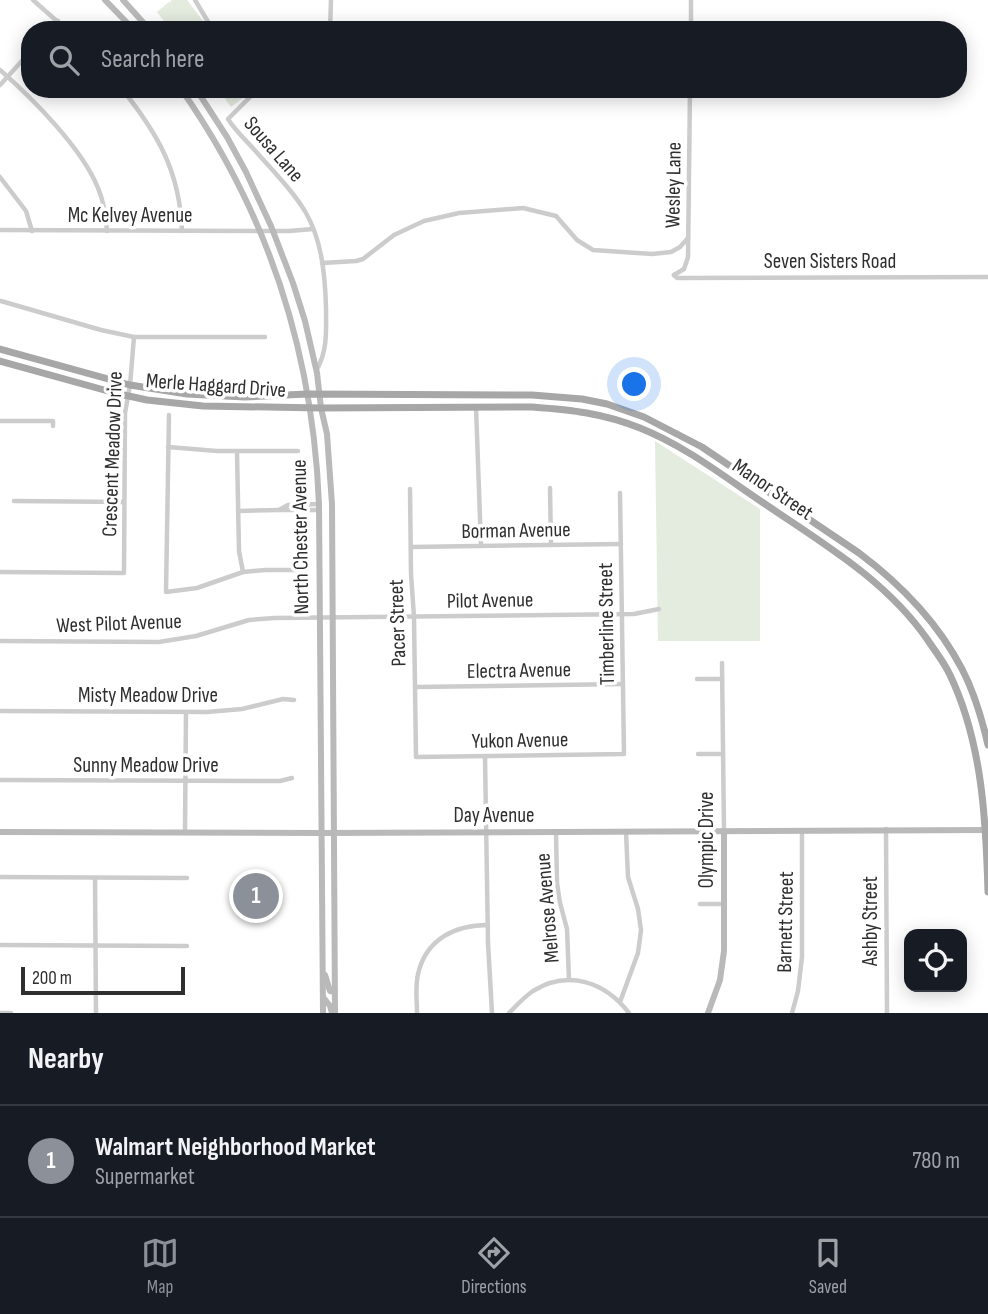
<!DOCTYPE html>
<html lang="en">
<head>
<meta charset="utf-8">
<style>
	:root { --surface:#171b24; --page:#242831; --text:#f1f3f6; --muted:#9ea1a6; --line:#363941; --accent:#8c9099 }
	body { margin:0; font-family:"Sofia Sans Condensed",sans-serif; background:var(--page); color:var(--text) }
	.controls { position:absolute; right:21px; bottom:21px; display:grid; overflow:hidden; border-radius:14px; box-shadow:0 4px 18px #0003 }
	.controls button { width:63px; height:63px; display:grid; place-items:center; padding:0; border:0; border-bottom:2px solid var(--line); background:var(--surface); color:var(--text); font:35px sans-serif }
	.scale { position:absolute; left:21px; bottom:18px; width:164px; box-sizing:border-box; padding-left:7px; border:4px solid #2f2f2f; border-top:0; font-size:19px; line-height:24px; white-space:nowrap; color:#2f2f2f; -webkit-text-stroke:5px #fff; paint-order:stroke }
	.you { position:absolute; left:635px; top:385px; width:24px; height:24px; margin:-18px; border:5px solid #fff; border-radius:50%; background:#1a73e8; box-shadow:0 0 0 10px #1a73e833 }
	.badge { display:grid; place-items:center; width:46px; height:46px; border-radius:50%; background:var(--accent); color:#fff; font-size:23px; font-weight:700 }
	.pin { position:absolute; translate:-50% -50%; border:4px solid #fff; box-shadow:0 2px 7px #0006 }
	.list { margin:0; padding:0; list-style:none }
	h2 { display:flex; justify-content:space-between; align-items:center; height:91px; margin:0; padding:0 28px; font-size:30px }
	h2 small { font-size:23px; font-weight:400; color:var(--muted) }
	.list li { display:grid; grid-template-columns:46px 1fr auto; gap:21px; align-items:center; box-sizing:border-box; height:112px; padding:0 28px; border-top:2px solid var(--line) }
	.list b { display:block; font-size:26px; white-space:nowrap }
	.list p { margin:0; font-size:23px; white-space:nowrap; color:var(--muted) }
	.list em { font-size:23px; font-style:normal; color:var(--muted) }
	.icon { flex:none; width:38px; height:38px; fill:none; stroke:currentColor; stroke-width:2; stroke-linecap:round; stroke-linejoin:round }
	.map { position:relative; flex:none; width:988px; height:1013px; overflow:hidden }
	.search { position:absolute; background:var(--surface); box-shadow:0 4px 18px #0003; left:21px; right:21px; top:21px; height:77px; display:flex; align-items:center; gap:18px; box-sizing:border-box; padding:0 24px; border-radius:28px; color:var(--muted); font-size:26px }
	.sheet { height:203px; background:var(--surface) }
	nav { display:flex; justify-content:space-around; align-items:center; box-sizing:border-box; height:98px; border-top:2px solid var(--line); background:var(--surface); font-size:19px; color:var(--muted) }
	nav a { display:grid; justify-items:center; gap:4px }
	nav .on { color:var(--accent) }
	.map>svg:first-child { display:block }
	.green { fill:#e4ebdf }
	.lines { fill:none; stroke-linecap:round; stroke-linejoin:round }
	.street { stroke:#ccc; stroke-width:4.5 }
	.secondary { stroke:#b9b9b9; stroke-width:6 }
	.primary { stroke:#a7a7a7; stroke-width:7 }
	.labels { text-anchor:middle; stroke-width:7; stroke-linejoin:round; paint-order:stroke }
	.street-label { font-size:21px; fill:#2f2f2f; stroke:#fff }
</style>
</head>
<body>
<div class="map">
<svg width="988" height="1013" viewBox="0 0 988 1013">
	<rect width="100%" height="100%" fill="#fff"/>
	<g class="green">
		<path d="M 172,0 L 187,0 L 210,30 L 171,30 L 157,12 L 169,2 L 171,4 L 170,2 Z"/>
		<path d="M 218,89 L 255,89 L 245,97 L 242,95 L 244,97 L 231,107 Z"/>
		<path d="M 655,441 L 760,509 L 760,641 L 658,641 Z"/>
	</g>
	<g class="lines">
		<g class="street">
			<path d="M 33,0 L 67,30"/>
			<path d="M 195,0 L 213,30"/>
			<path d="M 50,30 L 58,21"/>
			<path d="M 330,30 L 331,0"/>
			<path d="M 691,30 L 691,0"/>
			<path d="M 0,70 C 32,98 82,148 98,188 C 104,202 106,216 107,231"/>
			<path d="M 0,85 L 30,52"/>
			<path d="M 122,89 C 158,134 180,172 182,231"/>
			<path d="M 258,89 L 228,119 C 236,132 249,143 259,155 C 275,173 294,192 306,213 C 322,241 325,275 326,307 C 326,328 328,350 317,369"/>
			<path d="M 327,89 L 329,89"/>
			<path d="M 0,177 L 26,211 L 32,231"/>
			<path d="M 0,230 L 289,231 L 313,229"/>
			<path d="M 322,263 L 356,261 L 363,259 L 394,235 L 424,221 L 459,213 L 523,208 L 556,216 L 577,240 L 593,250 L 652,254 L 671,252 L 680,247 L 688,238"/>
			<path d="M 674,275 L 677,278 L 988,277"/>
			<path d="M 674,275 L 684,269 L 688,257 L 690,89"/>
			<path d="M 1,301 L 101,330 L 134,337 L 265,337"/>
			<path d="M 476,407 L 481,546"/>
			<path d="M 169,415 L 166,592 L 197,588 L 243,572 L 265,570 L 305,570"/>
			<path d="M 0,421 L 53,421 L 53,426"/>
			<path d="M 168,447 L 217,451 L 298,451"/>
			<path d="M 237,452 L 239,551 L 243,572"/>
			<path d="M 550,488 L 551,545"/>
			<path d="M 410,489 L 411,574 L 414,617 L 416,757 L 624,754 L 620,493"/>
			<path d="M 14,501 L 124,502"/>
			<path d="M 319,504 L 288,505 L 279,510 L 319,510"/>
			<path d="M 238,511 L 279,510"/>
			<path d="M 411,547 L 621,544"/>
			<path d="M 0,572 L 124,573 L 125,413 L 130,385 L 134,337"/>
			<path d="M 0,641 L 159,642 L 196,636 L 249,620 L 274,618 L 634,614 L 659,609"/>
			<path d="M 722,663 L 724,831"/>
			<path d="M 697,679 L 722,679"/>
			<path d="M 415,687 L 623,684"/>
			<path d="M 0,711 L 207,712 L 242,709 L 283,699 L 294,700"/>
			<path d="M 698,754 L 723,754"/>
			<path d="M 485,756 L 488,943 L 492,1013"/>
			<path d="M 0,780 L 280,781 L 292,778"/>
			<path d="M 886,829 L 887,1013"/>
			<path d="M 185,832 L 186,712"/>
			<path d="M 556,832 L 557,883 L 560,903 L 567,929 L 569,980"/>
			<path d="M 0,877 L 187,878"/>
			<path d="M 95,878 L 96,1013"/>
			<path d="M 700,904 L 724,904"/>
			<path d="M 0,945 L 187,946"/>
			<path d="M 620,1002 L 638,953 L 641,930 L 638,909 L 628,877 L 626,832"/>
			<path d="M 0,1013 L 11,1013"/>
			<path d="M 417,1013 C 417,1000 415,987 418,974 C 426,939 455,925 488,925"/>
			<path d="M 509,1013 C 516,1006 524,997 533,991 C 568,969 605,982 629,1013"/>
			<path d="M 792,1013 L 798,991 L 802,957 L 802,830"/>
		</g>
		<g class="secondary">
			<path d="M 105,0 L 134,30"/>
			<path d="M 123,0 L 150,30"/>
			<path d="M 181,89 C 268,213 313,353 319,504 L 323,1013"/>
			<path d="M 196,89 L 227,137 L 246,172 L 271,226 L 293,283 L 305,321 L 317,373 L 321,408 L 327,434 L 332,504 L 335,1013"/>
			<path d="M 0,832 L 322,833 L 988,830"/>
			<path d="M 325,975 L 330,991 L 335,992"/>
			<path d="M 323,997 L 330,1006 L 332,1013"/>
			<path d="M 708,1013 L 720,980 L 724,951 L 724,831"/>
		</g>
		<g class="primary">
			<path d="M 0,349 L 130,385 L 187,394 L 245,397 L 307,394 L 532,395 L 582,399 L 607,404 L 644,417 L 702,447 L 859,553 C 899,583 938,623 962,669 C 974,692 982,719 988,745"/>
			<path d="M 0,361 L 115,393 L 147,400 L 203,406 L 321,408 L 532,407 C 572,410 602,413 640,428 C 685,446 722,475 762,502 C 822,543 885,579 927,639 C 935,651 944,662 950,675 C 982,742 986,819 988,892"/>
		</g>
	</g>
	<g class="labels">
		<g class="street-label">
			<text transform="translate(274 149) rotate(49)" y="7">Sousa Lane</text>
			<text transform="translate(673 185) rotate(-89)" y="7">Wesley Lane</text>
			<text x="130" y="222">Mc Kelvey Avenue</text>
			<text x="830" y="268">Seven Sisters Road</text>
			<text transform="translate(216 385) rotate(4)" y="7">Merle Haggard Drive</text>
			<text transform="translate(112 454) rotate(-88)" y="7">Crescent Meadow Drive</text>
			<text transform="translate(773 489) rotate(34)" y="7">Manor Street</text>
			<text transform="translate(516 530) rotate(-1)" y="7">Borman Avenue</text>
			<text transform="translate(300 537) rotate(-91)" y="7">North Chester Avenue</text>
			<text transform="translate(490 600) rotate(-1)" y="7">Pilot Avenue</text>
			<text transform="translate(119 623) rotate(-2)" y="7">West Pilot Avenue</text>
			<text transform="translate(397 623) rotate(-92)" y="7">Pacer Street</text>
			<text transform="translate(606 624) rotate(-91)" y="7">Timberline Street</text>
			<text transform="translate(519 670) rotate(-1)" y="7">Electra Avenue</text>
			<text x="148" y="702">Misty Meadow Drive</text>
			<text transform="translate(520 740) rotate(-1)" y="7">Yukon Avenue</text>
			<text x="146" y="772">Sunny Meadow Drive</text>
			<text x="494" y="822">Day Avenue</text>
			<text transform="translate(706 840) rotate(-90)" y="7">Olympic Drive</text>
			<text transform="translate(547 908) rotate(-95)" y="7">Melrose Avenue</text>
			<text transform="translate(870 921) rotate(-90)" y="7">Ashby Street</text>
			<text transform="translate(785 922) rotate(-89)" y="7">Barnett Street</text>
		</g>
	</g>
</svg>
<div class="controls">
<button><svg class="icon" aria-label="locate" viewBox="0 0 24 24"><circle cx="12" cy="12" r="6"/><path d="M12 2v4M12 18v4M2 12h4M18 12h4"/></svg></button>
</div>
<div class="scale">200 m</div>
<div class="you"></div>
<div class="pin badge" style="left:256px;top:896px">1</div>
<div class="search"><svg class="icon" aria-label="search" viewBox="0 0 24 24"><circle cx="10" cy="10" r="6"/><path d="M15 15l6 6"/></svg>Search here</div>
</div>
<section class="sheet">
<h2>Nearby<small></small></h2>
<ul class="list">
<li><span class="badge">1</span><div><b>Walmart Neighborhood Market</b><p>Supermarket</p></div><em>780 m</em></li>
</ul>
</section>
<nav>
<a class="on"><svg class="icon" aria-label="map" viewBox="0 0 24 24"><path d="M3 6l6-2 6 2 6-2v14l-6 2-6-2-6 2zM9 4v14M15 6v14"/></svg>Map</a>
<a><svg class="icon" aria-label="directions" viewBox="0 0 24 24"><path d="M12 3l9 9-9 9-9-9zM9 14v-3h6M13 9l2 2-2 2"/></svg>Directions</a>
<a><svg class="icon" aria-label="saved" viewBox="0 0 24 24"><path d="M7 4h10v16l-5-4-5 4z"/></svg>Saved</a>
</nav>
</body>
</html>
